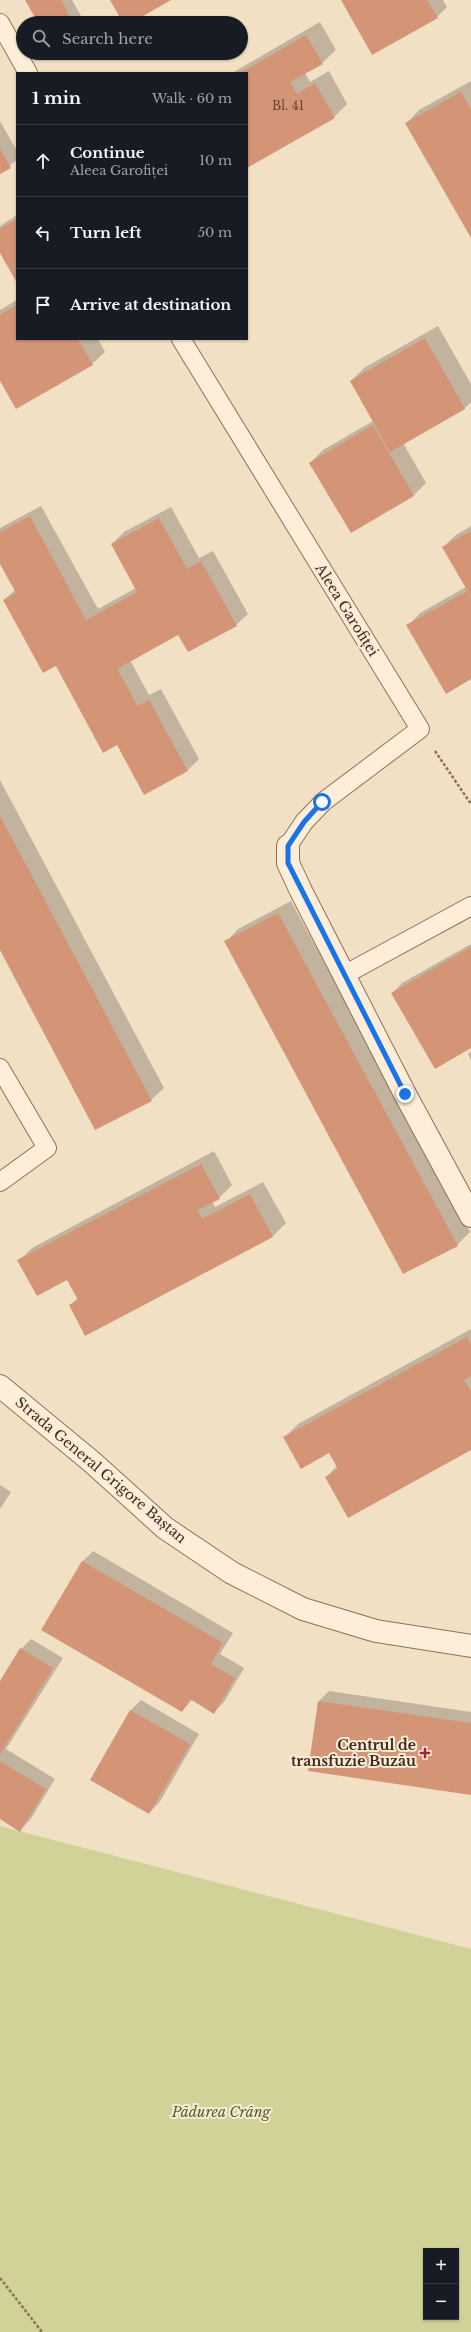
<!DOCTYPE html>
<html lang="en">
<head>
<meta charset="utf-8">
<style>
	:root { --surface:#171b24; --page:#20242c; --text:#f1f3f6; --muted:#9ea1a6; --line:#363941 }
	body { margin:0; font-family:"Libre Baskerville",serif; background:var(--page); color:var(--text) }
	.controls { position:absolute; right:12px; bottom:12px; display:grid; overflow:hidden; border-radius:0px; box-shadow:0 1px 3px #0004 }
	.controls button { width:36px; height:36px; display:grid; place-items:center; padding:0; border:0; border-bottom:1px solid var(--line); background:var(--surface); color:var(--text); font:20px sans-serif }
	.stop { position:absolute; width:12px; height:12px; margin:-9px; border:3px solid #1a73e8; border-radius:50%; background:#fff }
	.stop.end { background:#1a73e8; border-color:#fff; box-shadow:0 1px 4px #0008 }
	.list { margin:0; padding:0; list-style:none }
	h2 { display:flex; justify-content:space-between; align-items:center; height:52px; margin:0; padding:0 16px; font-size:17px }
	h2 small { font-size:13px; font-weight:400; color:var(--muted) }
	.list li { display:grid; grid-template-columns:26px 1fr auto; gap:12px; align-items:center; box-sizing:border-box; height:72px; padding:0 16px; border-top:1px solid var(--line) }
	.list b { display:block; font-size:15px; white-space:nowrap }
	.list p { margin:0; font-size:13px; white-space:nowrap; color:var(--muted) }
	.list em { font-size:13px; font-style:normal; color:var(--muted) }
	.icon { flex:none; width:22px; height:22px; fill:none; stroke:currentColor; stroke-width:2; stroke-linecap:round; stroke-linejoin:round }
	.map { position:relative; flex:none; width:471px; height:2332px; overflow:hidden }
	.search { position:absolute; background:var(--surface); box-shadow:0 1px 3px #0004; left:16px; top:16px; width:232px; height:44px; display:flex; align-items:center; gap:10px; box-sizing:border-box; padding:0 14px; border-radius:22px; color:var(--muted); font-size:15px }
	.panel { position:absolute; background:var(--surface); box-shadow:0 1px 3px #0004; left:16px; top:72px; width:232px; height:268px; border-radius:0px }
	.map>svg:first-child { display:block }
	.green { fill:#d1d297; fill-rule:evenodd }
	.shadow { fill:#0003 }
	.building { fill:#d49577 }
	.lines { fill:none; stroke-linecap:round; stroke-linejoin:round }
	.service-casing { stroke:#8f7059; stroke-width:20 }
	.minor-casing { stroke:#8f7059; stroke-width:24 }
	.path { stroke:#8f7059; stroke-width:2.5; stroke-dasharray:3 2; stroke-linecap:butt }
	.service { stroke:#fceed9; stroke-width:18 }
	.minor { stroke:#fceed9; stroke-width:22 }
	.route { stroke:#1a73e8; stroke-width:5 }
	.poi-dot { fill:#a42330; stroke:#f9ebd5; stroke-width:1.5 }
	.labels { text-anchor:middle; stroke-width:4; stroke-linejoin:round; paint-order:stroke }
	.number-label { font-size:12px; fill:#644534 }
	.street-label { font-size:14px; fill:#3e2a1e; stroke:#f9ebd5 }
	.poi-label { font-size:14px; font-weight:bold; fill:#3e2a1e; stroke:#f9ebd5; text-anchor:end }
	.park-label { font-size:14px; font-style:italic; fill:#535c22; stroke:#f9ebd5 }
</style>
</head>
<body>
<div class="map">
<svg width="471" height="2332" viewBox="0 0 471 2332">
	<rect width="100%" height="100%" fill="#f2e0c5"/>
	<path class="green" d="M 0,1826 L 471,1949 L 471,2332 L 0,2332 ZM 426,2251 L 456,2251 L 456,2317 L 426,2317 Z"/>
	<g class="shadow">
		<path d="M 26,0 L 72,0 L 85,23 L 39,23 Z"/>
		<path d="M 342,0 L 443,0 L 447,7 L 437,17 Z"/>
		<path d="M 320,22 L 336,50 L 322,63 L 305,73 L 310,82 L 329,71 L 347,104 L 334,117 L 247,167 L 247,73 L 232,73 Z"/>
		<path d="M 471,81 L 471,236 L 407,123 L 419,110 Z"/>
		<path d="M 0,121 L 17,151 L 17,160 L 0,173 Z"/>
		<path d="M 17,215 L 17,281 L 0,251 L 0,226 Z"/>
		<path d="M 17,300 L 17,339 L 98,339 L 105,352 L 92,364 L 0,379 L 0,310 Z"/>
		<path d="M 438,326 L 471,384 L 471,402 L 465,408 L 403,443 L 426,483 L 414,495 L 310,463 L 323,450 L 373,421 L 351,381 L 364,368 Z"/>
		<path d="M 41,506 L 98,609 L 136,588 L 112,544 L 124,532 L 171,507 L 199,558 L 213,551 L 248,614 L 236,625 L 179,634 L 130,660 L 149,695 L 161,689 L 199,759 L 188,770 L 144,793 L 117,744 L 4,600 L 15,590 L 0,562 L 0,528 Z"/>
		<path d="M 471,526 L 471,678 L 408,626 L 420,613 L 466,587 L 443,547 L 456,535 Z"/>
		<path d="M 0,780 L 164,1088 L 151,1100 L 0,949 Z"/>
		<path d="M 291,901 L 470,1232 L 457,1245 L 226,942 L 238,929 Z"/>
		<path d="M 471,944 L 471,1046 L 392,994 L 402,983 Z"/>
		<path d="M 471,1051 L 471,1060 L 468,1054 Z"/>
		<path d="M 214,1151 L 232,1185 L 219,1198 L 212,1201 L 215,1207 L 263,1182 L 286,1223 L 273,1236 L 86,1335 L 70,1305 L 78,1298 L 67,1279 L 19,1261 L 32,1248 Z"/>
		<path d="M 471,1329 L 471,1449 L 326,1477 L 337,1466 L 330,1452 L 285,1437 L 298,1424 Z"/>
		<path d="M 0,1485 L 11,1492 L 0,1509 Z"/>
		<path d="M 93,1551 L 233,1633 L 220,1654 L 244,1668 L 224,1702 L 214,1712 L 192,1700 L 182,1711 L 43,1630 L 83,1561 Z"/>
		<path d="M 31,1639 L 63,1658 L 6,1749 L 55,1779 L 30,1820 L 20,1830 L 0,1818 L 0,1683 L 21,1649 Z"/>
		<path d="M 329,1691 L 471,1712 L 471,1794 L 319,1701 Z"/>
		<path d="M 141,1700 L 199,1734 L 159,1803 L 149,1813 L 91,1780 L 131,1710 Z"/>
	</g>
	<g class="building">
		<path d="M 25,0 L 61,0 L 73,23 L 38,23 Z"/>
		<path d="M 110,0 L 171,0 L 131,23 L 123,23 Z"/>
		<path d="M 341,0 L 427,0 L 438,18 L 372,55 Z"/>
		<path d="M 306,35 L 323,64 L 290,82 L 297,94 L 315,83 L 335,118 L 247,168 L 247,73 L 240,73 Z"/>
		<path d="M 461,92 L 471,110 L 471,238 L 405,123 Z"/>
		<path d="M 0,149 L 11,168 L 0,174 Z"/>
		<path d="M 17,219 L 17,283 L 0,253 L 0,229 Z"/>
		<path d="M 17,305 L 17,339 L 78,339 L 93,365 L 16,409 L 0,381 L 0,315 Z"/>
		<path d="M 425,338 L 465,409 L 390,452 L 350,381 Z"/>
		<path d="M 373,425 L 414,496 L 351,533 L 309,463 Z"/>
		<path d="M 30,516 L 86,620 L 137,592 L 111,544 L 159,518 L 187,569 L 201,561 L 237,626 L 188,652 L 178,635 L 117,669 L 138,706 L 149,700 L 188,771 L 144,795 L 117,745 L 103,753 L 56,666 L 43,673 L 3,600 L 16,593 L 0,564 L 0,532 Z"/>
		<path d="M 471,531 L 471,597 L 442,547 Z"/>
		<path d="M 467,591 L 471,599 L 471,679 L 446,694 L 406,625 Z"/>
		<path d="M 0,816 L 152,1101 L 95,1130 L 0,950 Z"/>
		<path d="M 278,913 L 458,1246 L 403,1274 L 224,941 Z"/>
		<path d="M 471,947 L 471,1048 L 435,1069 L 391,993 Z"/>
		<path d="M 201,1164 L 220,1199 L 197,1210 L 202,1219 L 250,1194 L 273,1237 L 85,1336 L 69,1305 L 78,1300 L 67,1280 L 37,1296 L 17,1260 Z"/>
		<path d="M 467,1337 L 471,1344 L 471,1376 L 464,1380 L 471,1391 L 471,1450 L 348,1518 L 325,1477 L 338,1469 L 329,1453 L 301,1469 L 283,1437 Z"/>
		<path d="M 82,1561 L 223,1643 L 211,1664 L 235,1678 L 214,1714 L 190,1699 L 182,1712 L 41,1630 Z"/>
		<path d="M 20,1648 L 53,1668 L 0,1754 L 0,1681 Z"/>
		<path d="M 318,1701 L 471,1723 L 471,1795 L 308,1771 Z"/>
		<path d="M 130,1710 L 190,1744 L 149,1814 L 90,1780 Z"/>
		<path d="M 0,1761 L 46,1789 L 20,1832 L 0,1819 Z"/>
	</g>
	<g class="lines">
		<defs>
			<g id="service">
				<path d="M 0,23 L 28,73"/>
				<path d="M 181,339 L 420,729 L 323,802 L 304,822 L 288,846"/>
				<path d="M 344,975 L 471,906"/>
				<path d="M 0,1068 L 47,1148 L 0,1182"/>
			</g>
			<g id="minor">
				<path d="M 288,846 L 288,863 L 301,891 L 405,1094 L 471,1216"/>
				<path d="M 0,1386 L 92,1462 L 165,1528 L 232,1573 L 303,1609 L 376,1631 L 471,1646"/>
			</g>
		</defs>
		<use href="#service" class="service-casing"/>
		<use href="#minor" class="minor-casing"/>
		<g class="path">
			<path d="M 435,751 L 471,804"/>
			<path d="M 0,2278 L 42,2332"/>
		</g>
		<use href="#service" class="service"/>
		<use href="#minor" class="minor"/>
	</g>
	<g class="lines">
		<path class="route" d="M 322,802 L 304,822 L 288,846 L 288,863 L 405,1094"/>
	</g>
	<path class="poi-dot" d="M423 1747h4v4h4v4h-4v4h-4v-4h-4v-4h4z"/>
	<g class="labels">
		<g class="number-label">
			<text x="288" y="110">Bl. 41</text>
		</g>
		<g class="street-label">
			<text transform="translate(347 610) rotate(58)" y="5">Aleea Garofiței</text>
			<text transform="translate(101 1470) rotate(40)" y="5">Strada General Grigore Baștan</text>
		</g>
		<g class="poi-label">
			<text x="416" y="1750">Centrul de<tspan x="416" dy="16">transfuzie Buzău</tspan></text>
		</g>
		<g class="park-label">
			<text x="221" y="2117">Pădurea Crâng</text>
		</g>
	</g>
</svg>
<div class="controls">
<button>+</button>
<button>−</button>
</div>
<div class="stop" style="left:322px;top:802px"></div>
<div class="stop end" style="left:405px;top:1094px"></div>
<div class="search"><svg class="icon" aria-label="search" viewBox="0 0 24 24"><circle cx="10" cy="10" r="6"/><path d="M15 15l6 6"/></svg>Search here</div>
<section class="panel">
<h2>1 min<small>Walk · 60 m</small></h2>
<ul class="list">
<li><svg class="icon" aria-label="ahead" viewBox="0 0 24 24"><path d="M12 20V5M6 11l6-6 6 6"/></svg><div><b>Continue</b><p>Aleea Garofiței</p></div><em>10 m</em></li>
<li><svg class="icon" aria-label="left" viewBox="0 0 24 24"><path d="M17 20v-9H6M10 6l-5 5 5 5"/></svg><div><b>Turn left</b></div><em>50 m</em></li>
<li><svg class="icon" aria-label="arrive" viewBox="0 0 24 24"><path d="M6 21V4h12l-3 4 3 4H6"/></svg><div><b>Arrive at destination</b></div></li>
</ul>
</section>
</div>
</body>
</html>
